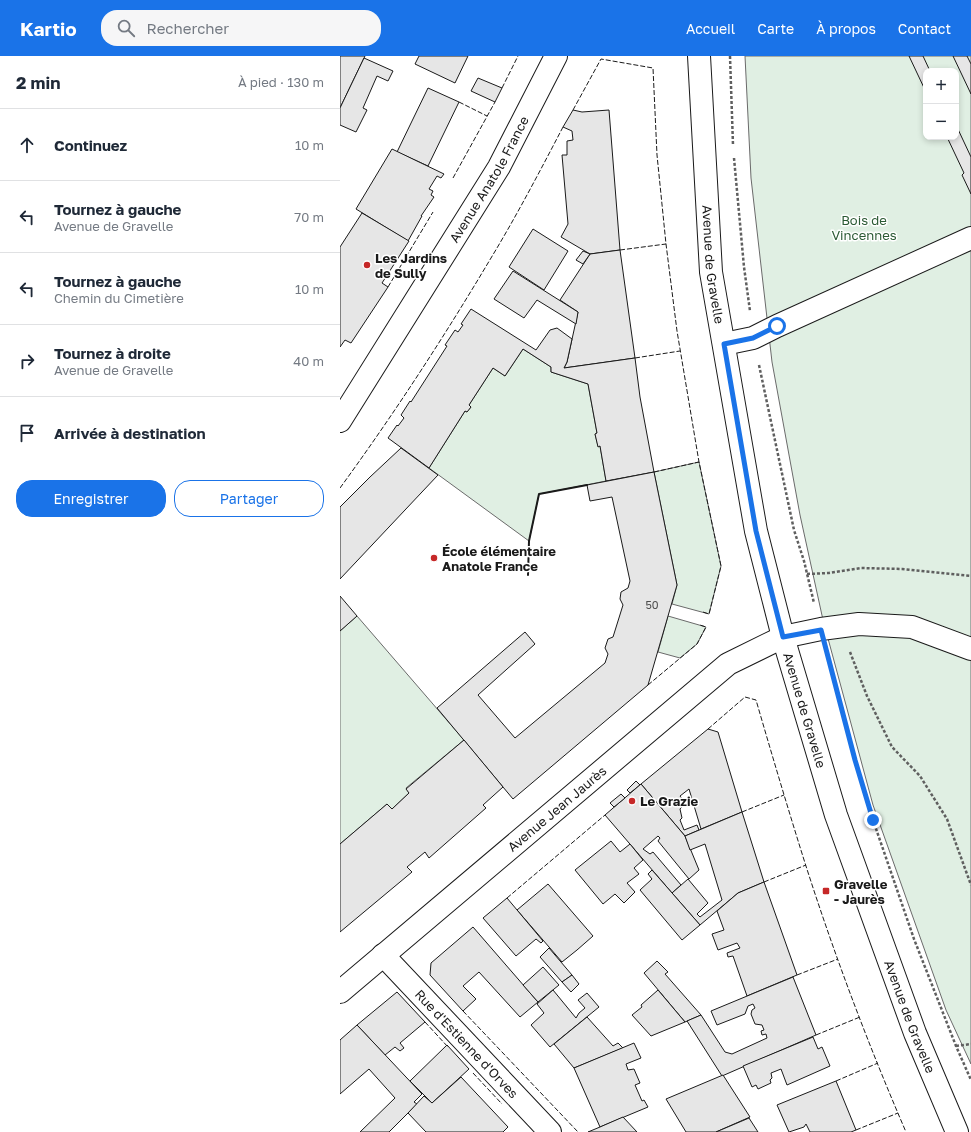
<!DOCTYPE html>
<html lang="fr">
<head>
<meta charset="utf-8">
<style>
	:root { --surface:#fff; --page:#f6f6f7; --text:#1f2937; --muted:#747a83; --line:#e0e1e3; --accent:#1a73e8 }
	body { margin:0; font-family:"Golos Text",sans-serif; background:var(--page); color:var(--text) }
	.controls { position:absolute; right:12px; top:12px; display:grid; overflow:hidden; border-radius:8px; box-shadow:0 2px 6px #0003 }
	.controls button { width:36px; height:36px; display:grid; place-items:center; padding:0; border:0; border-bottom:1px solid var(--line); background:var(--surface); color:var(--text); font:20px sans-serif }
	.stop { position:absolute; width:12px; height:12px; margin:-9px; border:3px solid #1a73e8; border-radius:50%; background:#fff }
	.stop.end { background:#1a73e8; border-color:#fff; box-shadow:0 1px 4px #0008 }
	.list { margin:0; padding:0; list-style:none }
	h2 { display:flex; justify-content:space-between; align-items:center; height:52px; margin:0; padding:0 16px; font-size:17px }
	h2 small { font-size:13px; font-weight:400; color:var(--muted) }
	.list li { display:grid; grid-template-columns:26px 1fr auto; gap:12px; align-items:center; box-sizing:border-box; height:72px; padding:0 16px; border-top:1px solid var(--line) }
	.list b { display:block; font-size:15px; white-space:nowrap }
	.list p { margin:0; font-size:13px; white-space:nowrap; color:var(--muted) }
	.list em { font-size:13px; font-style:normal; color:var(--muted) }
	.actions { display:flex; gap:8px; padding:12px 16px }
	.actions a { flex:1; padding:9px 0; border:1px solid var(--accent); border-radius:16px; text-align:center; font-size:14px; color:var(--accent) }
	.actions .main { background:var(--accent); color:#fff }
	.icon { flex:none; width:22px; height:22px; fill:none; stroke:currentColor; stroke-width:2; stroke-linecap:round; stroke-linejoin:round }
	.map { position:relative; flex:none; width:631px; height:1076px; overflow:hidden }
	header { display:flex; align-items:center; gap:24px; box-sizing:border-box; height:56px; padding:0 20px; background:var(--accent); color:#fff }
	header strong { font-size:19px }
	nav { display:flex; gap:22px; margin-inline-start:auto; font-size:14px }
	.search { width:280px; height:36px; background:var(--page); display:flex; align-items:center; gap:10px; box-sizing:border-box; padding:0 14px; border-radius:16px; color:var(--muted); font-size:15px }
	main { display:flex }
	aside { flex:1; background:var(--surface) }
	.map>svg:first-child { display:block }
	.green { fill:#e0efe3; stroke:#6a6a6a; fill-rule:evenodd }
	.building { fill:#e6e6e6; stroke:#1a1a1a }
	.lines { fill:none; stroke-linecap:round; stroke-linejoin:round }
	.minor-casing { stroke:#1a1a1a; stroke-width:24 }
	.path { stroke:#5f5f5f; stroke-width:2.5; stroke-dasharray:3 2; stroke-linecap:butt }
	.minor { stroke:#fff; stroke-width:22 }
	.fence { stroke:#1a1a1a; stroke-width:1; stroke-dasharray:5 2; stroke-linecap:butt }
	.wall { stroke:#1a1a1a; stroke-width:2 }
	.route { stroke:#1a73e8; stroke-width:5 }
	.poi-dot { fill:#c62828; stroke:#fff; stroke-width:1.5 }
	.labels { text-anchor:middle; stroke-width:3; stroke-linejoin:round; paint-order:stroke }
	.number-label { font-size:11px; fill:#4d4d4d }
	.street-label { font-size:13px; fill:#1a1a1a; stroke:#fff }
	.park-label { font-size:13px; fill:#2b5a34; stroke:#fff }
	.poi-label { font-size:13px; font-weight:bold; fill:#1a1a1a; stroke:#fff; text-anchor:start }
</style>
</head>
<body>
<header>
<strong>Kartio</strong>
<div class="search"><svg class="icon" aria-label="search" viewBox="0 0 24 24"><circle cx="10" cy="10" r="6"/><path d="M15 15l6 6"/></svg>Rechercher</div>
<nav><a>Accueil</a><a>Carte</a><a>À propos</a><a>Contact</a></nav>
</header>
<main>
<aside>
<h2>2 min<small>À pied · 130 m</small></h2>
<ul class="list">
<li><svg class="icon" aria-label="ahead" viewBox="0 0 24 24"><path d="M12 20V5M6 11l6-6 6 6"/></svg><div><b>Continuez</b></div><em>10 m</em></li>
<li><svg class="icon" aria-label="left" viewBox="0 0 24 24"><path d="M17 20v-9H6M10 6l-5 5 5 5"/></svg><div><b>Tournez à gauche</b><p>Avenue de Gravelle</p></div><em>70 m</em></li>
<li><svg class="icon" aria-label="left" viewBox="0 0 24 24"><path d="M17 20v-9H6M10 6l-5 5 5 5"/></svg><div><b>Tournez à gauche</b><p>Chemin du Cimetière</p></div><em>10 m</em></li>
<li><svg class="icon" aria-label="right" viewBox="0 0 24 24"><path d="M7 20v-9h11M14 6l5 5-5 5"/></svg><div><b>Tournez à droite</b><p>Avenue de Gravelle</p></div><em>40 m</em></li>
<li><svg class="icon" aria-label="arrive" viewBox="0 0 24 24"><path d="M6 21V4h12l-3 4 3 4H6"/></svg><div><b>Arrivée à destination</b></div></li>
</ul>
<div class="actions"><a class="main">Enregistrer</a><a>Partager</a></div>
</aside>
<div class="map">
<svg width="631" height="1076" viewBox="0 0 631 1076">
	<rect width="100%" height="100%" fill="#fff"/>
	<g class="green">
		<path d="M 405,0 L 631,0 L 631,1008 L 606,954 L 533,749 L 483,564 L 460,459 L 432,306 L 411,122 ZM 586,15 L 616,15 L 616,81 L 586,81 Z"/>
		<path d="M 183,293 L 211,311 L 211,316 L 248,328 L 257,377 L 255,378 L 258,390 L 260,390 L 266,425 L 199,438 L 189,485 L 89,412 L 125,355 L 127,356 L 131,351 L 129,349 L 153,312 L 165,320 Z"/>
		<path d="M 359,406 L 381,510 L 369,558 L 332,548 L 337,529 L 314,416 Z"/>
		<path d="M 17,560 L 124,684 L 66,732 L 69,737 L 52,753 L 47,748 L 0,788 L 0,575 Z"/>
		<path d="M 328,560 L 366,571 L 357,588 L 340,602 L 318,596 Z"/>
	</g>
	<g class="building">
		<path d="M 0,0 L 25,0 L 0,52 Z"/>
		<path d="M 79,0 L 128,0 L 115,27 L 75,8 Z"/>
		<path d="M 569,0 L 583,0 L 590,15 L 586,15 L 586,36 Z"/>
		<path d="M 613,0 L 627,0 L 631,8 L 631,38 Z"/>
		<path d="M 24,2 L 53,15 L 48,25 L 37,20 L 23,52 L 27,54 L 16,76 L 0,69 L 0,52 Z"/>
		<path d="M 138,22 L 162,32 L 155,46 L 131,35 Z"/>
		<path d="M 88,32 L 119,46 L 88,110 L 57,96 Z"/>
		<path d="M 233,54 L 242,56 L 269,54 L 280,194 L 250,198 L 221,181 L 228,168 L 222,99 L 227,99 L 227,85 L 233,84 L 232,75 L 223,71 Z"/>
		<path d="M 616,69 L 631,101 L 631,138 L 622,119 L 624,117 L 607,81 L 616,81 Z"/>
		<path d="M 52,93 L 104,118 L 101,122 L 97,120 L 89,133 L 93,135 L 91,139 L 94,141 L 81,160 L 82,160 L 68,185 L 16,153 Z"/>
		<path d="M 22,157 L 69,185 L 42,227 L 48,231 L 11,287 L 5,284 L 0,291 L 0,191 Z"/>
		<path d="M 193,173 L 228,195 L 204,234 L 169,211 Z"/>
		<path d="M 280,194 L 295,302 L 224,312 L 227,306 L 238,256 L 220,244 L 250,198 Z"/>
		<path d="M 243,195 L 250,198 L 243,208 L 236,204 Z"/>
		<path d="M 173,215 L 238,256 L 236,268 L 197,244 L 184,262 L 154,243 Z"/>
		<path d="M 131,253 L 196,294 L 210,274 L 217,272 L 232,283 L 227,306 L 224,312 L 295,302 L 300,341 L 314,416 L 266,425 L 260,390 L 258,391 L 255,378 L 257,377 L 248,328 L 211,316 L 211,311 L 183,293 L 165,320 L 153,312 L 129,349 L 131,351 L 127,356 L 125,355 L 89,412 L 48,382 L 57,369 L 58,370 L 64,362 L 61,359 L 70,345 L 71,346 L 107,290 L 105,289 L 115,274 L 118,276 L 123,269 L 121,268 Z"/>
		<path d="M 61,392 L 98,419 L 0,523 L 0,451 L 30,421 Z"/>
		<path d="M 314,416 L 337,529 L 308,629 L 173,743 L 97,652 L 185,576 L 195,588 L 138,639 L 175,682 L 265,607 L 268,598 L 265,592 L 268,583 L 273,581 L 283,549 L 280,543 L 281,536 L 288,532 L 290,525 L 272,441 L 250,445 L 247,429 Z"/>
		<path d="M 0,540 L 17,560 L 0,575 Z"/>
		<path d="M 368,673 L 378,676 L 402,756 L 361,773 L 349,733 L 340,740 L 345,747 L 340,753 L 342,762 L 340,764 L 344,774 L 357,769 L 359,774 L 345,780 L 301,728 Z"/>
		<path d="M 124,684 L 163,731 L 143,749 L 146,752 L 89,802 L 85,796 L 67,811 L 72,816 L 0,876 L 0,788 L 47,748 L 52,753 L 69,737 L 66,733 Z"/>
		<path d="M 296,725 L 300,729 L 290,737 L 287,734 Z"/>
		<path d="M 301,728 L 345,780 L 359,814 L 349,823 L 318,785 L 320,782 L 318,780 L 303,793 L 310,798 L 313,796 L 341,829 L 332,837 L 265,759 Z"/>
		<path d="M 281,738 L 285,742 L 274,751 L 270,747 Z"/>
		<path d="M 402,756 L 424,826 L 398,837 L 360,869 L 332,837 L 348,823 L 368,847 L 357,858 L 360,861 L 382,844 L 365,788 L 350,794 L 345,780 Z"/>
		<path d="M 271,785 L 280,796 L 290,788 L 303,804 L 294,812 L 299,818 L 287,827 L 295,836 L 284,847 L 275,838 L 263,848 L 235,814 Z"/>
		<path d="M 312,814 L 360,869 L 342,884 L 300,834 L 312,823 L 308,818 Z"/>
		<path d="M 424,826 L 457,919 L 407,940 L 393,900 L 388,901 L 387,897 L 400,892 L 397,887 L 378,894 L 372,878 L 384,874 L 377,855 L 398,837 Z"/>
		<path d="M 208,828 L 253,880 L 237,894 L 222,906 L 177,854 Z"/>
		<path d="M 167,842 L 203,885 L 201,887 L 196,883 L 176,900 L 143,862 Z"/>
		<path d="M 133,871 L 198,946 L 180,961 L 139,916 L 123,930 L 136,943 L 123,955 L 90,919 L 91,907 Z"/>
		<path d="M 209,892 L 232,919 L 222,926 L 200,901 Z"/>
		<path d="M 317,905 L 328,916 L 325,918 L 361,959 L 345,966 L 304,917 Z"/>
		<path d="M 203,911 L 219,929 L 198,946 L 183,929 Z"/>
		<path d="M 232,919 L 239,928 L 231,936 L 222,926 Z"/>
		<path d="M 453,921 L 476,979 L 382,1020 L 347,965 L 361,959 L 385,996 L 392,998 L 427,982 L 426,978 L 422,979 L 421,975 L 424,974 L 422,969 L 415,968 L 411,958 L 412,954 L 415,952 L 413,948 L 408,950 L 405,958 L 377,969 L 371,955 Z"/>
		<path d="M 213,934 L 236,962 L 239,957 L 245,952 L 238,944 L 247,937 L 259,951 L 210,991 L 191,969 L 204,957 L 197,948 Z"/>
		<path d="M 318,934 L 345,966 L 311,980 L 292,959 L 302,951 L 301,949 Z"/>
		<path d="M 57,936 L 85,966 L 60,987 L 64,992 L 60,995 L 55,991 L 45,999 L 17,969 Z"/>
		<path d="M 247,961 L 273,990 L 278,987 L 283,992 L 234,1012 L 214,988 Z"/>
		<path d="M 17,969 L 82,1038 L 74,1046 L 77,1048 L 49,1076 L 20,1076 L 55,1042 L 29,1013 L 0,1038 L 0,984 Z"/>
		<path d="M 473,981 L 478,993 L 482,991 L 490,1010 L 447,1029 L 441,1013 L 431,1017 L 432,1022 L 430,1024 L 431,1027 L 418,1033 L 416,1029 L 412,1031 L 403,1010 Z"/>
		<path d="M 294,987 L 301,1002 L 286,1008 L 288,1014 L 294,1013 L 300,1027 L 295,1029 L 302,1045 L 304,1044 L 308,1051 L 260,1071 L 234,1012 Z"/>
		<path d="M 107,989 L 129,1013 L 92,1047 L 70,1025 Z"/>
		<path d="M 383,1019 L 410,1061 L 376,1076 L 346,1076 L 326,1043 Z"/>
		<path d="M 121,1021 L 168,1071 L 163,1076 L 86,1076 L 68,1057 L 84,1040 L 92,1047 Z"/>
		<path d="M 496,1025 L 516,1074 L 511,1076 L 470,1076 L 466,1068 L 464,1071 L 449,1076 L 437,1049 Z"/>
		<path d="M 283,1061 L 297,1076 L 248,1076 L 260,1071 Z"/>
		<path d="M 409,1062 L 418,1076 L 376,1076 Z"/>
	</g>
	<g class="lines">
		<defs>
			<g id="minor">
				<path id="s1" d="M 359,0 L 371,216 L 416,475 L 443,581 L 496,759 L 575,977 L 617,1076"/>
				<path d="M 384,288 L 413,282 L 437,270 L 631,182"/>
				<path id="s2" d="M 0,365 L 159,111 L 216,0"/>
				<path id="s3" d="M 43,899 L 210,1076"/>
				<path id="s4" d="M 0,936 L 388,608 L 443,581 L 481,573 L 519,568 L 572,571 L 631,593"/>
			</g>
		</defs>
		<use href="#minor" class="minor-casing"/>
		<g class="path">
			<path d="M 390,0 L 393,89"/>
			<path d="M 394,102 L 404,211 L 410,255"/>
			<path d="M 419,309 L 454,474 L 464,505 L 474,547"/>
			<path d="M 467,518 L 489,517 L 521,512 L 562,513 L 631,520"/>
			<path d="M 510,596 L 527,640 L 552,691 L 580,720 L 607,763 L 631,829"/>
			<path d="M 487,599 L 515,704 L 533,764 L 574,883 L 616,990 L 631,1024"/>
			<path d="M 616,990 L 631,988"/>
		</g>
		<use href="#minor" class="minor"/>
		<g class="fence">
			<path d="M 162,32 L 178,0"/>
			<path d="M 119,46 L 147,60"/>
			<path d="M 233,54 L 261,3 L 313,12 L 317,99 L 326,188 L 337,275 L 359,406 L 381,510 L 369,558 L 363,556"/>
			<path d="M 113,122 L 155,46"/>
			<path d="M 280,194 L 326,188"/>
			<path d="M 48,231 L 93,156"/>
			<path d="M 295,302 L 340,295"/>
			<path d="M 314,416 L 359,406"/>
			<path d="M 0,432 C 54,358 104,281 151,202 C 177,159 200,115 223,71"/>
			<path d="M 308,629 L 357,588 L 366,571 L 360,569"/>
			<path d="M 368,673 L 405,641 L 416,644 C 432,699 448,753 465,807 C 494,898 528,988 566,1076"/>
			<path d="M 402,756 L 444,739"/>
			<path d="M 424,826 L 466,809"/>
			<path d="M 167,842 L 265,759"/>
			<path d="M 457,919 L 498,903"/>
			<path d="M 123,955 L 238,1076"/>
			<path d="M 85,966 L 108,991"/>
			<path d="M 476,979 L 520,961"/>
			<path d="M 133,1017 L 162,1048"/>
			<path d="M 496,1025 L 538,1007"/>
			<path d="M 516,1074 L 558,1057"/>
		</g>
		<path class="wall" d="M 188,519 L 189,485 L 199,438 L 247,429"/>
	</g>
	<g class="lines">
		<path class="route" d="M 437,270 L 413,282 L 384,288 L 416,475 L 443,581 L 481,574 L 515,704 L 533,764"/>
	</g>
	<g class="poi-dot">
		<circle cx="27" cy="209" r="4"/>
		<circle cx="94" cy="502" r="4"/>
		<circle cx="292" cy="745" r="4"/>
		<rect x="482" y="831" width="8" height="8" rx="2"/>
	</g>
	<g class="labels">
		<g class="number-label">
			<text x="312" y="553">50</text>
		</g>
		<g class="street-label">
			<text dy="5" stroke="none"><textPath href="#s2" startOffset="284">Avenue Anatole France</textPath></text>
			<text dy="5" stroke="none"><textPath href="#s1" startOffset="209">Avenue de Gravelle</textPath></text>
			<text dy="5" stroke="none"><textPath href="#s1" startOffset="665">Avenue de Gravelle</textPath></text>
			<text dy="5" stroke="none"><textPath href="#s4" startOffset="284">Avenue Jean Jaurès</textPath></text>
			<text dy="5" stroke="none"><textPath href="#s1" startOffset="989">Avenue de Gravelle</textPath></text>
			<text dy="5" stroke="none"><textPath href="#s3" startOffset="122">Rue d'Estienne d'Orves</textPath></text>
		</g>
		<g class="park-label">
			<text x="524" y="169">Bois de<tspan x="524" dy="15">Vincennes</tspan></text>
		</g>
		<g class="poi-label">
			<text x="35" y="207">Les Jardins<tspan x="35" dy="15">de Sully</tspan></text>
			<text x="102" y="500">École élémentaire<tspan x="102" dy="15">Anatole France</tspan></text>
			<text x="300" y="750">Le Grazie</text>
			<text x="494" y="833">Gravelle<tspan x="494" dy="15">- Jaurès</tspan></text>
		</g>
	</g>
</svg>
<div class="controls">
<button>+</button>
<button>−</button>
</div>
<div class="stop" style="left:437px;top:270px"></div>
<div class="stop end" style="left:533px;top:764px"></div>
</div>
</main>
</body>
</html>
